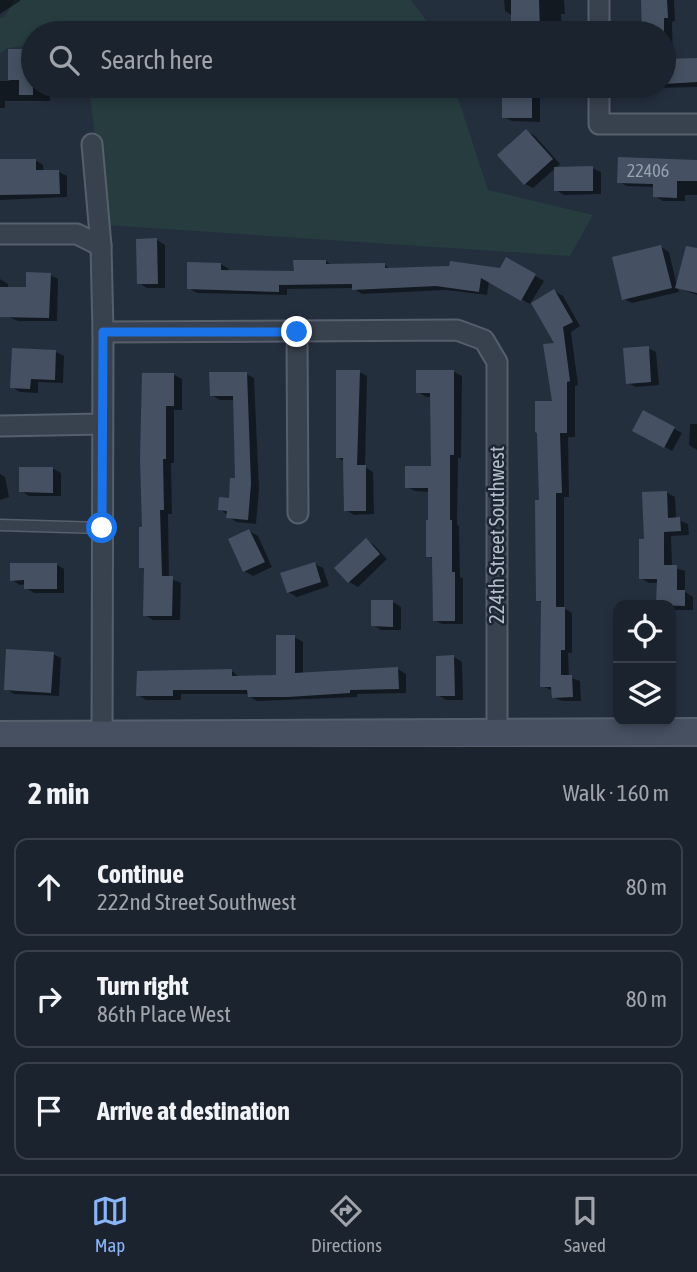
<!DOCTYPE html>
<html lang="en">
<head>
<meta charset="utf-8">
<style>
	:root { --surface:#1b232e; --page:#242b36; --text:#f1f3f6; --muted:#a0a4aa; --line:#39404a; --accent:#8ab4f8 }
	body { margin:0; font-family:"Asap Condensed",sans-serif; background:var(--page); color:var(--text) }
	.controls { position:absolute; right:21px; bottom:21px; display:grid; overflow:hidden; border-radius:14px; box-shadow:0 4px 10px #0003 }
	.controls button { width:63px; height:63px; display:grid; place-items:center; padding:0; border:0; border-bottom:2px solid var(--line); background:var(--surface); color:var(--text); font:35px sans-serif }
	.stop { position:absolute; width:21px; height:21px; margin:-16px; border:5px solid #1a73e8; border-radius:50%; background:#fff }
	.stop.end { background:#1a73e8; border-color:#fff; box-shadow:0 2px 7px #0008 }
	.list { margin:0; padding:0; list-style:none }
	h2 { display:flex; justify-content:space-between; align-items:center; height:91px; margin:0; padding:0 28px; font-size:30px }
	h2 small { font-size:23px; font-weight:400; color:var(--muted) }
	.list li { display:grid; grid-template-columns:46px 1fr auto; gap:21px; align-items:center; box-sizing:border-box; height:98px; margin:0 14px 14px; padding:0 14px; border:2px solid var(--line); border-radius:14px }
	.list b { display:block; font-size:26px; white-space:nowrap }
	.list p { margin:0; font-size:23px; white-space:nowrap; color:var(--muted) }
	.list em { font-size:23px; font-style:normal; color:var(--muted) }
	.icon { flex:none; width:38px; height:38px; fill:none; stroke:currentColor; stroke-width:2; stroke-linecap:round; stroke-linejoin:round }
	.map { position:relative; flex:none; width:697px; height:747px; overflow:hidden }
	.search { position:absolute; background:var(--surface); box-shadow:0 4px 10px #0003; left:21px; right:21px; top:21px; height:77px; display:flex; align-items:center; gap:18px; box-sizing:border-box; padding:0 24px; border-radius:38px; color:var(--muted); font-size:26px }
	.sheet { height:427px; background:var(--surface) }
	nav { display:flex; justify-content:space-around; align-items:center; box-sizing:border-box; height:98px; border-top:2px solid var(--line); background:var(--surface); font-size:19px; color:var(--muted) }
	nav a { display:grid; justify-items:center; gap:4px }
	nav .on { color:var(--accent) }
	.map>svg:first-child { display:block }
	.green { fill:#263c3f }
	.shadow { fill:#0007 }
	.building { fill:#455162 }
	.lines { fill:none; stroke-linecap:round; stroke-linejoin:round }
	.lane-casing { stroke:#565f6c; stroke-width:13 }
	.street-casing { stroke:#565f6c; stroke-width:23 }
	.secondary-casing { stroke:#565f6c; stroke-width:30 }
	.lane { stroke:#38414e; stroke-width:10 }
	.street { stroke:#38414e; stroke-width:19 }
	.secondary { stroke:#465061; stroke-width:26 }
	.route { stroke:#1a73e8; stroke-width:9 }
	.labels { text-anchor:middle; stroke-width:5; stroke-linejoin:round; paint-order:stroke }
	.number-label { font-size:18px; fill:#98a1af }
	.street-label { font-size:21px; fill:#b4bcc9; stroke:#1d2633 }
</style>
</head>
<body>
<div class="map">
<svg width="697" height="747" viewBox="0 0 697 747">
	<rect width="100%" height="100%" fill="#242f3e"/>
	<g class="green">
		<path d="M 14,0 L 411,0 L 436,33 L 33,33 L 33,45 L 8,48 L 0,53 L 0,18 L 5,17 Z"/>
		<path d="M 89,86 L 454,86 L 488,190 L 593,215 L 570,256 L 105,225 Z"/>
	</g>
	<g class="shadow">
		<path d="M 0,0 L 20,0 L 20,1 L 0,14 Z"/>
		<path d="M 504,0 L 564,0 L 565,14 L 561,14 L 562,33 L 513,33 L 513,16 L 505,11 Z"/>
		<path d="M 642,0 L 674,0 L 675,21 L 672,22 L 673,61 L 697,60 L 697,87 L 650,88 L 646,86 L 664,86 L 664,33 L 641,33 L 641,24 L 643,24 Z"/>
		<path d="M 10,51 L 33,51 L 33,86 L 76,86 L 76,91 L 67,91 L 67,95 L 50,95 L 50,101 L 5,101 L 5,108 L 0,108 L 0,81 L 10,81 Z"/>
		<path d="M 504,86 L 540,86 L 540,122 L 512,121 L 504,117 Z"/>
		<path d="M 526,131 L 535,136 L 560,164 L 533,188 L 525,184 Z"/>
		<path d="M 0,160 L 35,160 L 43,165 L 44,172 L 59,172 L 67,176 L 67,197 L 0,200 Z"/>
		<path d="M 697,162 L 697,195 L 685,195 L 685,201 L 663,201 L 655,196 L 655,187 L 627,186 L 619,182 Z"/>
		<path d="M 592,168 L 601,172 L 601,194 L 564,195 L 556,190 Z"/>
		<path d="M 157,240 L 165,245 L 165,288 L 147,288 L 139,283 Z"/>
		<path d="M 661,247 L 669,252 L 677,286 L 697,250 L 697,295 L 678,288 L 679,292 L 632,303 L 624,299 Z"/>
		<path d="M 507,259 L 544,281 L 530,304 L 489,281 L 487,295 L 446,290 L 362,294 L 353,288 L 287,289 L 287,295 L 197,293 L 189,288 L 221,264 L 229,269 L 229,272 L 296,273 L 326,261 L 333,266 L 384,265 L 392,270 L 501,270 Z"/>
		<path d="M 50,275 L 58,279 L 57,321 L 18,321 L 0,313 L 0,279 L 8,284 L 8,288 L 28,289 Z"/>
		<path d="M 554,291 L 563,296 L 580,326 L 571,332 L 578,385 L 575,386 L 575,437 L 568,437 L 569,497 L 564,497 L 564,608 L 572,613 L 572,653 L 568,653 L 569,677 L 580,681 L 581,701 L 562,701 L 553,697 L 553,691 L 542,686 L 543,603 L 537,600 L 541,502 L 554,403 L 557,344 Z"/>
		<path d="M 648,348 L 656,352 L 659,385 L 636,387 L 628,383 Z"/>
		<path d="M 56,352 L 64,356 L 63,383 L 38,382 L 38,393 L 20,392 L 12,387 Z"/>
		<path d="M 359,372 L 367,376 L 365,467 L 373,472 L 374,514 L 354,515 L 346,510 L 345,462 L 337,457 Z"/>
		<path d="M 454,372 L 462,376 L 461,458 L 458,458 L 457,525 L 459,526 L 460,577 L 463,578 L 463,624 L 442,624 L 434,620 L 434,559 L 428,556 L 430,492 L 415,491 L 407,487 L 433,468 L 432,397 L 426,397 L 418,392 Z"/>
		<path d="M 246,374 L 254,378 L 259,489 L 256,524 L 236,522 L 220,509 L 230,500 L 237,480 L 235,400 L 220,400 L 211,395 Z"/>
		<path d="M 174,375 L 182,379 L 182,410 L 174,410 L 174,463 L 171,463 L 172,514 L 168,514 L 169,578 L 181,583 L 180,620 L 153,620 L 145,615 L 145,569 L 141,567 L 144,529 L 142,459 Z"/>
		<path d="M 644,412 L 682,433 L 672,451 L 634,430 Z"/>
		<path d="M 690,424 L 697,424 L 697,450 L 689,445 Z"/>
		<path d="M 52,468 L 61,473 L 61,496 L 29,496 L 21,491 Z"/>
		<path d="M 0,474 L 5,477 L 9,497 L 0,500 Z"/>
		<path d="M 666,492 L 675,497 L 676,519 L 688,524 L 689,535 L 671,536 L 672,567 L 685,571 L 685,592 L 693,597 L 693,610 L 671,610 L 671,605 L 658,605 L 658,583 L 649,583 L 641,578 L 646,541 Z"/>
		<path d="M 249,531 L 258,536 L 272,567 L 253,576 L 244,571 Z"/>
		<path d="M 366,540 L 374,545 L 387,559 L 358,587 L 349,582 L 336,568 Z"/>
		<path d="M 56,564 L 64,569 L 64,593 L 34,593 L 26,588 L 26,584 L 20,585 L 12,580 Z"/>
		<path d="M 315,564 L 323,568 L 329,586 L 297,597 L 288,592 Z"/>
		<path d="M 393,602 L 401,607 L 401,630 L 381,630 L 373,625 Z"/>
		<path d="M 294,637 L 303,642 L 303,674 L 398,669 L 406,674 L 406,693 L 357,694 L 357,697 L 257,701 L 249,696 L 249,694 L 181,694 L 181,700 L 146,700 L 138,695 L 232,671 L 240,678 L 278,677 Z"/>
		<path d="M 53,654 L 61,658 L 59,696 L 14,694 L 6,689 Z"/>
		<path d="M 454,657 L 462,662 L 463,700 L 446,700 L 438,695 Z"/>
		<path d="M 671,667 L 673,668 L 673,701 L 671,701 Z"/>
	</g>
	<g class="building">
		<path d="M 511,0 L 539,0 L 540,33 L 511,33 Z"/>
		<path d="M 641,0 L 667,0 L 668,18 L 664,18 L 664,33 L 642,33 Z"/>
		<path d="M 8,49 L 33,49 L 33,95 L 19,95 L 19,80 L 8,80 Z"/>
		<path d="M 697,58 L 697,82 L 664,84 L 664,59 Z"/>
		<rect x="502" y="86" width="30" height="32"/>
		<path d="M 526,129 L 553,159 L 524,185 L 497,155 Z"/>
		<path d="M 618,157 L 697,160 L 697,181 L 677,181 L 677,198 L 653,197 L 653,184 L 617,183 Z"/>
		<path d="M 0,159 L 36,159 L 36,170 L 59,170 L 60,194 L 0,195 Z"/>
		<path d="M 593,166 L 593,191 L 554,191 L 554,167 Z"/>
		<path d="M 157,238 L 158,284 L 137,284 L 136,239 Z"/>
		<path d="M 661,245 L 672,288 L 622,300 L 612,257 Z"/>
		<path d="M 686,246 L 697,248 L 697,293 L 675,288 Z"/>
		<path d="M 506,257 L 536,274 L 521,301 L 481,278 L 479,292 L 436,286 L 352,290 L 352,284 L 279,285 L 279,292 L 187,289 L 187,262 L 221,263 L 221,270 L 294,271 L 293,260 L 326,260 L 326,264 L 385,263 L 385,268 L 449,266 L 450,261 L 500,268 Z"/>
		<path d="M 26,272 L 51,273 L 49,318 L 0,317 L 0,287 L 26,287 Z"/>
		<path d="M 554,289 L 573,322 L 563,327 L 570,381 L 567,382 L 567,433 L 560,433 L 562,493 L 556,493 L 556,607 L 565,607 L 565,650 L 561,650 L 561,675 L 572,675 L 573,697 L 552,698 L 551,687 L 540,687 L 541,601 L 536,601 L 535,500 L 539,500 L 537,433 L 535,432 L 535,401 L 552,401 L 543,344 L 554,343 L 531,303 Z"/>
		<path d="M 649,346 L 651,382 L 626,384 L 623,348 Z"/>
		<path d="M 12,348 L 56,350 L 55,380 L 31,379 L 30,389 L 10,388 Z"/>
		<path d="M 336,370 L 360,370 L 357,465 L 366,465 L 366,511 L 344,511 L 343,458 L 336,458 Z"/>
		<path d="M 416,370 L 454,370 L 454,455 L 450,455 L 450,520 L 452,520 L 452,572 L 455,572 L 455,621 L 433,621 L 432,557 L 426,557 L 426,520 L 428,520 L 428,488 L 405,488 L 405,466 L 431,466 L 430,393 L 416,393 Z"/>
		<path d="M 209,372 L 247,372 L 251,484 L 248,520 L 226,518 L 227,511 L 218,510 L 219,497 L 229,498 L 230,478 L 235,478 L 233,396 L 210,396 Z"/>
		<path d="M 142,373 L 174,373 L 174,406 L 166,406 L 166,459 L 163,459 L 164,510 L 160,510 L 162,576 L 173,576 L 172,616 L 143,616 L 144,568 L 139,568 L 139,527 L 142,527 L 140,459 Z"/>
		<path d="M 643,410 L 675,427 L 664,448 L 632,431 Z"/>
		<path d="M 19,467 L 53,467 L 53,493 L 19,492 Z"/>
		<path d="M 667,491 L 668,518 L 680,517 L 681,531 L 664,532 L 664,565 L 677,565 L 677,590 L 685,590 L 685,606 L 656,605 L 657,579 L 639,579 L 639,539 L 644,539 L 642,492 Z"/>
		<path d="M 249,529 L 265,562 L 243,572 L 228,539 Z"/>
		<path d="M 366,538 L 380,554 L 348,583 L 334,568 Z"/>
		<path d="M 315,562 L 321,582 L 287,593 L 280,573 Z"/>
		<path d="M 10,563 L 57,563 L 57,589 L 24,589 L 24,580 L 10,581 Z"/>
		<path d="M 371,600 L 393,600 L 393,627 L 371,626 Z"/>
		<path d="M 276,635 L 295,635 L 295,673 L 398,667 L 399,689 L 350,690 L 350,693 L 288,697 L 248,697 L 247,690 L 173,690 L 173,696 L 136,696 L 137,671 L 232,669 L 232,676 L 276,675 Z"/>
		<path d="M 6,649 L 54,652 L 51,693 L 4,690 Z"/>
		<path d="M 454,655 L 455,696 L 436,696 L 436,656 Z"/>
	</g>
	<g class="lines">
		<defs>
			<path id="lane" d="M 0,525 L 102,528"/>
			<g id="street">
				<path d="M 599,33 L 599,0"/>
				<path d="M 599,86 L 599,124 L 697,124"/>
				<path d="M 92,144 L 101,246 L 103,332 L 102,746"/>
				<path d="M 0,234 L 77,234 L 101,246"/>
				<path d="M 103,332 L 457,330 L 484,340 L 497,362 L 497,734"/>
				<path d="M 297,332 L 298,513"/>
				<path d="M 0,426 L 102,424"/>
			</g>
			<path id="secondary" d="M 0,735 L 697,732"/>
		</defs>
		<use href="#lane" class="lane-casing"/>
		<use href="#street" class="street-casing"/>
		<use href="#secondary" class="secondary-casing"/>
		<use href="#lane" class="lane"/>
		<use href="#street" class="street"/>
		<use href="#secondary" class="secondary"/>
	</g>
	<g class="lines">
		<path class="route" d="M 102,528 L 103,332 L 297,332"/>
	</g>
	<g class="labels">
		<g class="number-label">
			<text x="648" y="177">22406</text>
		</g>
		<g class="street-label">
			<text transform="translate(497 535) rotate(-90)" y="7">224th Street Southwest</text>
		</g>
	</g>
</svg>
<div class="controls">
<button><svg class="icon" aria-label="locate" viewBox="0 0 24 24"><circle cx="12" cy="12" r="6"/><path d="M12 2v4M12 18v4M2 12h4M18 12h4"/></svg></button>
<button><svg class="icon" aria-label="layers" viewBox="0 0 24 24"><path d="M12 4l9 5-9 5-9-5zM3 14l9 5 9-5"/></svg></button>
</div>
<div class="stop" style="left:102px;top:528px"></div>
<div class="stop end" style="left:297px;top:332px"></div>
<div class="search"><svg class="icon" aria-label="search" viewBox="0 0 24 24"><circle cx="10" cy="10" r="6"/><path d="M15 15l6 6"/></svg>Search here</div>
</div>
<section class="sheet">
<h2>2 min<small>Walk · 160 m</small></h2>
<ul class="list">
<li><svg class="icon" aria-label="ahead" viewBox="0 0 24 24"><path d="M12 20V5M6 11l6-6 6 6"/></svg><div><b>Continue</b><p>222nd Street Southwest</p></div><em>80 m</em></li>
<li><svg class="icon" aria-label="right" viewBox="0 0 24 24"><path d="M7 20v-9h11M14 6l5 5-5 5"/></svg><div><b>Turn right</b><p>86th Place West</p></div><em>80 m</em></li>
<li><svg class="icon" aria-label="arrive" viewBox="0 0 24 24"><path d="M6 21V4h12l-3 4 3 4H6"/></svg><div><b>Arrive at destination</b></div></li>
</ul>
</section>
<nav>
<a class="on"><svg class="icon" aria-label="map" viewBox="0 0 24 24"><path d="M3 6l6-2 6 2 6-2v14l-6 2-6-2-6 2zM9 4v14M15 6v14"/></svg>Map</a>
<a><svg class="icon" aria-label="directions" viewBox="0 0 24 24"><path d="M12 3l9 9-9 9-9-9zM9 14v-3h6M13 9l2 2-2 2"/></svg>Directions</a>
<a><svg class="icon" aria-label="saved" viewBox="0 0 24 24"><path d="M7 4h10v16l-5-4-5 4z"/></svg>Saved</a>
</nav>
</body>
</html>
